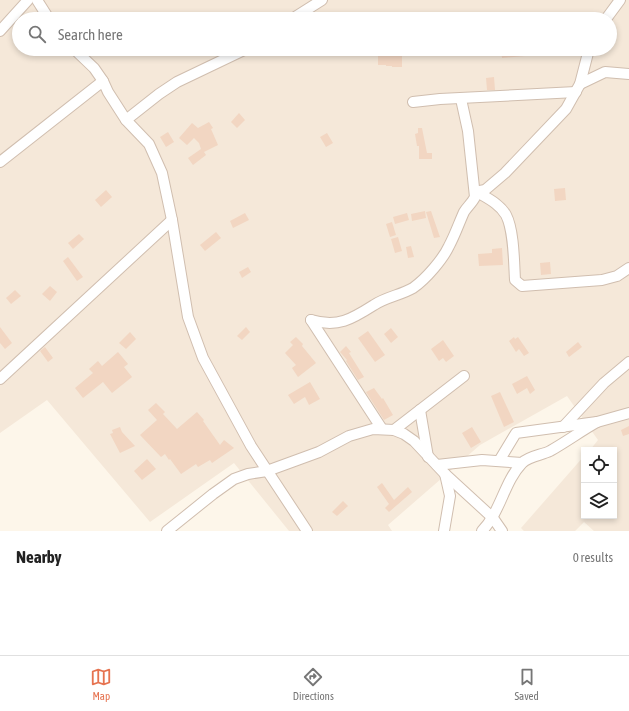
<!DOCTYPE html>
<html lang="en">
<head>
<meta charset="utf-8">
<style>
	:root { --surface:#fff; --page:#f2f2f2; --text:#222; --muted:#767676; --line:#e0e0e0; --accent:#e67350 }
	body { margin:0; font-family:"Asap Condensed",sans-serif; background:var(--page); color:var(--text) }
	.controls { position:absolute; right:12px; bottom:12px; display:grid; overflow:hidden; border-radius:0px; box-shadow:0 2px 6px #0003 }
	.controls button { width:36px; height:36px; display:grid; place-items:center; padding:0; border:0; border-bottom:1px solid var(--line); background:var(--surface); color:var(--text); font:20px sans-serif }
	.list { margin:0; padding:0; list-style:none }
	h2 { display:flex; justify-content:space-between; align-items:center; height:52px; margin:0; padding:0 16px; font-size:17px }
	h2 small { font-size:13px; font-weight:400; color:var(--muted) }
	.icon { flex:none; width:22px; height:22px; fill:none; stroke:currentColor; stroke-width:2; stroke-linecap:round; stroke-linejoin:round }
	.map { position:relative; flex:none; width:629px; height:531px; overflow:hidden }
	.search { position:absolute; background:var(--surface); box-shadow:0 2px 6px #0003; left:12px; right:12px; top:12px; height:44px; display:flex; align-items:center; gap:10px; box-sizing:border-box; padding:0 14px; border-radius:22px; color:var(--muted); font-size:15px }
	.sheet { height:124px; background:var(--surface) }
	nav { display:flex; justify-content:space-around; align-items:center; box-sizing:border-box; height:56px; border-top:1px solid var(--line); background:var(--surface); font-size:11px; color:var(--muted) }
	nav a { display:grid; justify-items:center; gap:2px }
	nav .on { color:var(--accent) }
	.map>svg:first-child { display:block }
	.residential { fill:#f5e8d9; fill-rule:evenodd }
	.building { fill:#f2d6c2 }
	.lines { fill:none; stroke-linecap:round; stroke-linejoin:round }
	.minor-casing { stroke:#d0beaf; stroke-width:12 }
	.minor { stroke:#fff; stroke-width:10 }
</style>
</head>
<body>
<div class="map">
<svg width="629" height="531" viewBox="0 0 629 531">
	<rect width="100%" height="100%" fill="#fdf6ea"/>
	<path class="residential" d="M 0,0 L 629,0 L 629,531 L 594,531 L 584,522 L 575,531 L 524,531 L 521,528 L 584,456 L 584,516 L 614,516 L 614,450 L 590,450 L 598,440 L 567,396 L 480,445 L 388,525 L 392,531 L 289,531 L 234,463 L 150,522 L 47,400 L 0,433 ZM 19,19 L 610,19 L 610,49 L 19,49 Z"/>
	<g class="building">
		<path d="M 501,49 L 525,49 L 525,56 L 502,58 Z"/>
		<path d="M 392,53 L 402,53 L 402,67 L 392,67 L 392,66 L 386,66 L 386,65 L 378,65 L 378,55 Z"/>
		<path d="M 494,77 L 495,90 L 487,90 L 486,78 Z"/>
		<path d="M 239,113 L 245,120 L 237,128 L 231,122 Z"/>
		<path d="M 209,122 L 213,128 L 211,129 L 218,145 L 204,152 L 206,155 L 193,165 L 188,158 L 201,149 L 199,143 L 194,138 L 187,145 L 179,138 L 192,123 L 198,128 Z"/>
		<path d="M 418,128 L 422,128 L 427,153 L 432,153 L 432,159 L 419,159 L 419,146 L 417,146 L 415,134 L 418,133 Z"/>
		<path d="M 168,132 L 174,142 L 166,147 L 160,137 Z"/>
		<path d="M 327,133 L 333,143 L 326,147 L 320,137 Z"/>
		<path d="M 565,188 L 566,200 L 555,201 L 554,189 Z"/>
		<path d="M 106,190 L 112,197 L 101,207 L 95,200 Z"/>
		<path d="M 425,211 L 426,218 L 412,221 L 411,214 Z"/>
		<path d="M 431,211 L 440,237 L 434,238 L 426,212 Z"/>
		<path d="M 245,213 L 249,220 L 233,228 L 230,221 Z"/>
		<path d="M 407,213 L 409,220 L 395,224 L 393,217 Z"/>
		<path d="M 392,222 L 396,235 L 390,237 L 386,224 Z"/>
		<path d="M 216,232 L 221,238 L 205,251 L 200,245 Z"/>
		<path d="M 79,234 L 84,239 L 73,249 L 68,243 Z"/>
		<path d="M 398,237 L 402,251 L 395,253 L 391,239 Z"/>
		<path d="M 411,246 L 414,257 L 408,258 L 406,247 Z"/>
		<path d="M 502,248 L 503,265 L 479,266 L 478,254 L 492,253 L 492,249 Z"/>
		<path d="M 68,257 L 83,277 L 77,281 L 63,261 Z"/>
		<path d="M 550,262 L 551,274 L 541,275 L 540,263 Z"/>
		<path d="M 248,267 L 251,272 L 242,278 L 239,272 Z"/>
		<path d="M 50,286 L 57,292 L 50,301 L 42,294 Z"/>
		<path d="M 15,290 L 21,296 L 11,304 L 6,298 Z"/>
		<path d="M 0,327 L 12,343 L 5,349 L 0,343 Z"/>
		<path d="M 246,327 L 250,332 L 242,340 L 237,336 Z"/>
		<path d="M 391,328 L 398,337 L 391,343 L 384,334 Z"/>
		<path d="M 368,331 L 385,355 L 375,362 L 358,338 Z"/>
		<path d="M 130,332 L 136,339 L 126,349 L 119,343 Z"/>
		<path d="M 296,337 L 303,344 L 302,346 L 316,363 L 298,377 L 292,368 L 296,365 L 285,353 L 293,345 L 290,342 Z"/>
		<path d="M 514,337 L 515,339 L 518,337 L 529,353 L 524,356 L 519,349 L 516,352 L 509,341 Z"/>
		<path d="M 443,340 L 454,356 L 446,362 L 443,358 L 439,361 L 431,349 Z"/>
		<path d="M 578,342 L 582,347 L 569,357 L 566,352 Z"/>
		<path d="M 346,346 L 351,352 L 349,353 L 364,377 L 358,380 L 346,361 L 347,360 L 340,352 Z"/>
		<path d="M 45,347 L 53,358 L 48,362 L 40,351 Z"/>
		<path d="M 118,352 L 128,364 L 124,367 L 132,377 L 112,393 L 103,382 L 83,398 L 75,388 L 93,373 L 89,369 L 98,361 L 102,366 Z"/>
		<path d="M 527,376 L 535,390 L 530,394 L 527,388 L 517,394 L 512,384 Z"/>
		<path d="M 310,382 L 320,399 L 309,405 L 305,397 L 294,404 L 288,395 Z"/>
		<path d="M 374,388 L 382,399 L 383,398 L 393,415 L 384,420 L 366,392 Z"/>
		<path d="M 500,392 L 514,422 L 504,427 L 491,396 Z"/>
		<path d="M 156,403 L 165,412 L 163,414 L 177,429 L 197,412 L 204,420 L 203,421 L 220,445 L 224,440 L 234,448 L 212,463 L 210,460 L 198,467 L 196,464 L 181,474 L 170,459 L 169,460 L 165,454 L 161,457 L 140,435 L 157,420 L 148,410 Z"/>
		<path d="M 629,426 L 629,434 L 623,436 L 621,430 Z"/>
		<path d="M 120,427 L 122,432 L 135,446 L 120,453 L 110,434 L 113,433 L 112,430 Z"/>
		<path d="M 472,427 L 481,442 L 471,448 L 462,433 Z"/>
		<path d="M 147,459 L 156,469 L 142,480 L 134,471 Z"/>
		<path d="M 382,483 L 394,500 L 408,487 L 412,492 L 389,512 L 385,508 L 389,504 L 377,487 Z"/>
		<path d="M 343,501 L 348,506 L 337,516 L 332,512 Z"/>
	</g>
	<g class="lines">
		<defs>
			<g id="minor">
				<path d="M 37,0 L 49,19"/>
				<path d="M 292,19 L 322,0"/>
				<path d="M 606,19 L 620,0"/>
				<path d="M 0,31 L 28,0"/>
				<path d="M 74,49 L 94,68 L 103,81 L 108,92 L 126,120 L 149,144 L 162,173 L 172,220 L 188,317 L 203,358 L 251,446 L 307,531"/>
				<path d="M 580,84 L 605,72 L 629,74"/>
				<path d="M 413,102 L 440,99 L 576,92"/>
				<path d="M 126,120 L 159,94 L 177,82 L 246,49"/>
				<path d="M 0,162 L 103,81"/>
				<path d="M 475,192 L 485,190 L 505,173 L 566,109 L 580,84 L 589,49"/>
				<path d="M 477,192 C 487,198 500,204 506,215 C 514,230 514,263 515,280 L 522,286 L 602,280 L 617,276 L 629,268"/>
				<path d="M 311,320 C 338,328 352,319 374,305 C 386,297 401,295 413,288 C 426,279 443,259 449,246 C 455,235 459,223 464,212 C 467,207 472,203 475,197 L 468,131 L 461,99"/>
				<path d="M 311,320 L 382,429"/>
				<path d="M 0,379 L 172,220"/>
				<path d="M 420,410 L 428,457"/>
				<path d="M 563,427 L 604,383 L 629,362"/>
				<path d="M 394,430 L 464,376"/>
				<path d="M 499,461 L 516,433 L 597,422 L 629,413"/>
				<path d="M 437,465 L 482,460 L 522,463"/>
				<path d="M 167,531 L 213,494 L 234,479 L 248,474 L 267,471 L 319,452 L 349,436 L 373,429 L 394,430 L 404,434 L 414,441 L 445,474 L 493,518 L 502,531"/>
				<path d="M 444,531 L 450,496 L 445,474"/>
				<path d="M 482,531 C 501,511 504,482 522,463 C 529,456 542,455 550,451 C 566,442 581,431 597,422"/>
			</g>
		</defs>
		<use href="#minor" class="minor-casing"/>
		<use href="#minor" class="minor"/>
	</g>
</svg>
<div class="controls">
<button><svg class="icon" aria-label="locate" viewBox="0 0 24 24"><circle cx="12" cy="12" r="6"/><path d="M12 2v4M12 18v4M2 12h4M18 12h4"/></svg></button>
<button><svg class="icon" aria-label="layers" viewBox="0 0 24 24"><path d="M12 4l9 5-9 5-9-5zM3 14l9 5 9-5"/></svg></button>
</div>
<div class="search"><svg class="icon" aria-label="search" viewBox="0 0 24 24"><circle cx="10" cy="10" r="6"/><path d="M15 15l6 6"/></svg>Search here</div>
</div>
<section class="sheet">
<h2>Nearby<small>0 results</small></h2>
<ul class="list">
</ul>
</section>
<nav>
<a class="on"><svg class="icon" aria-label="map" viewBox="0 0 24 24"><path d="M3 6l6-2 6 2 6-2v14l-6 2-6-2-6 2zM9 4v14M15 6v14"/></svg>Map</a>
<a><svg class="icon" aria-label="directions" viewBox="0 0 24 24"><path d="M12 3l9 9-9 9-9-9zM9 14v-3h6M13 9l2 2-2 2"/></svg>Directions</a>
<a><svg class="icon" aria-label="saved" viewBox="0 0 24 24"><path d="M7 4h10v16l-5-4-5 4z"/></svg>Saved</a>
</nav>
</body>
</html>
